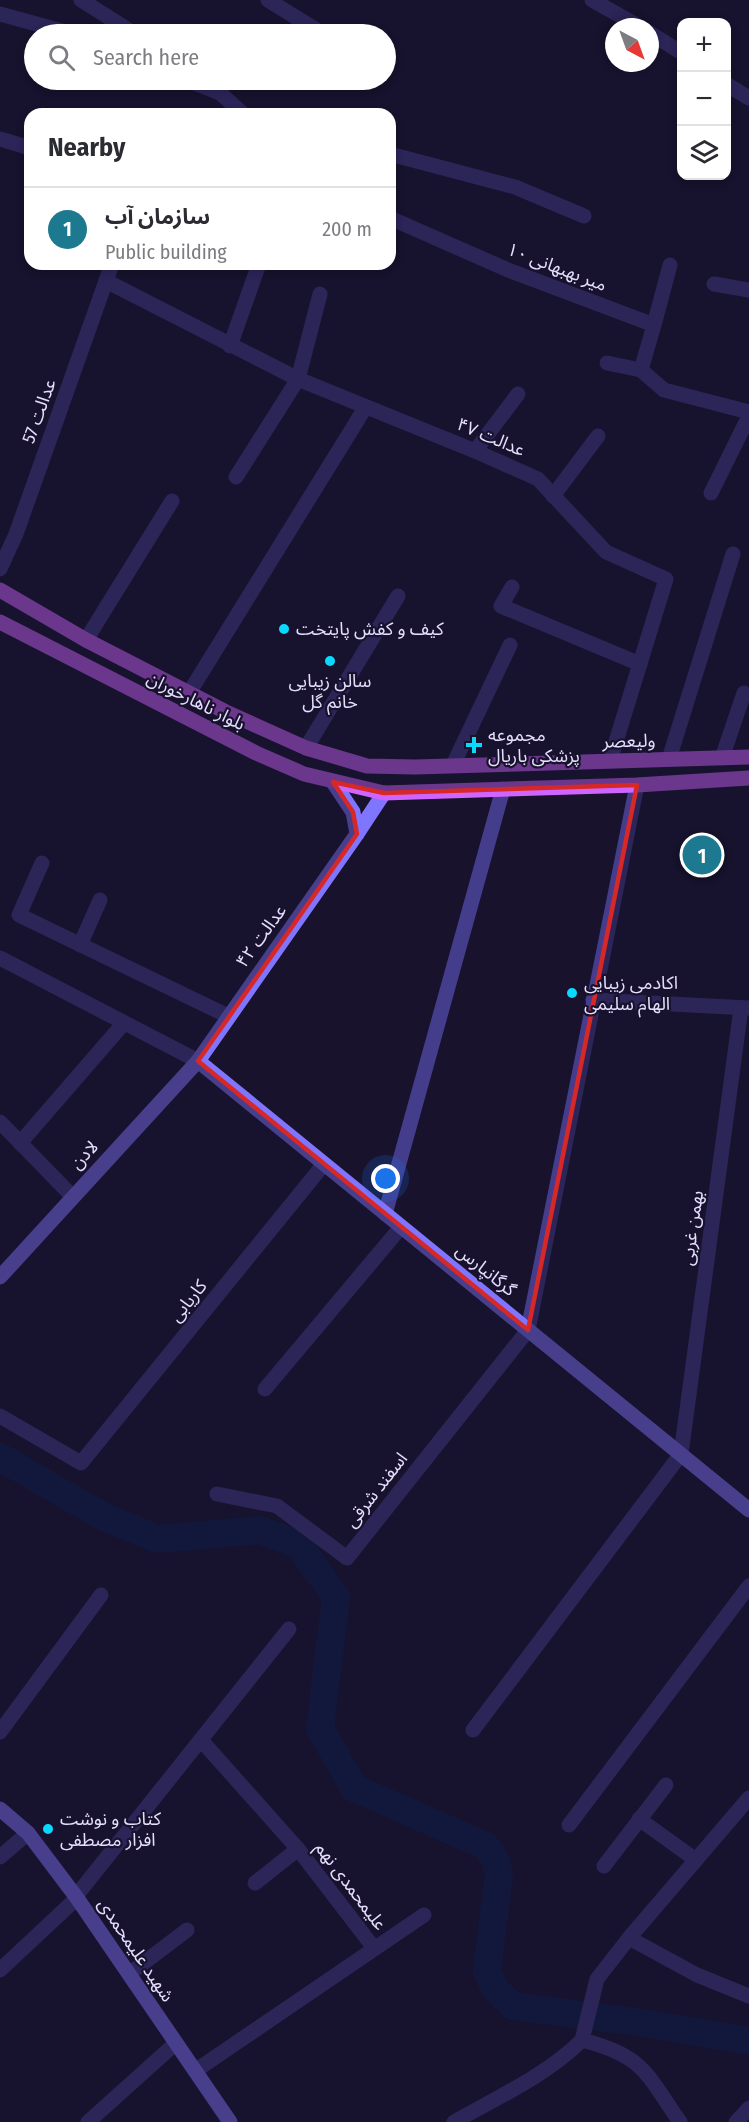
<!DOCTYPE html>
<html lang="en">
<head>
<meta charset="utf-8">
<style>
	:root { --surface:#fff; --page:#f2f2f3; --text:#2b2b33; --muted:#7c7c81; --line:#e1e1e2; --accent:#1c798f }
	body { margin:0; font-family:"Fira Sans Condensed","Noto Sans Arabic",sans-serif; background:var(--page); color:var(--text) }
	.controls { position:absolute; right:18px; top:18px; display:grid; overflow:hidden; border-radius:12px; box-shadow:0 3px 9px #0003 }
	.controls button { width:54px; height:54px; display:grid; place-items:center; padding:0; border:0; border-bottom:2px solid var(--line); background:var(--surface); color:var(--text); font:30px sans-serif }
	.compass { position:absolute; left:605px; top:18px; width:54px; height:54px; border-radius:50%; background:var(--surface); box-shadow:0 3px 9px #0003; rotate:139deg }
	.you { position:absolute; left:386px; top:1179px; width:21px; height:21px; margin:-15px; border:4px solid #fff; border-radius:50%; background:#1a73e8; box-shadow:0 0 0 9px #1a73e833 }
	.badge { display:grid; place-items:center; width:39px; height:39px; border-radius:50%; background:var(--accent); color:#fff; font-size:20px; font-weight:700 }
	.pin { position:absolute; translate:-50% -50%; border:3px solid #fff; box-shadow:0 2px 6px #0006 }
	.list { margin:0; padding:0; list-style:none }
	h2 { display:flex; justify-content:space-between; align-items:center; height:78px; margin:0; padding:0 24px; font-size:26px }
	h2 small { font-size:20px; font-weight:400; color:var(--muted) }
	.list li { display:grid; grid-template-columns:39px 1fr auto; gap:18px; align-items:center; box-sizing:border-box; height:84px; padding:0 24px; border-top:2px solid var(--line) }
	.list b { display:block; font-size:22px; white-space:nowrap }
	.list p { margin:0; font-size:20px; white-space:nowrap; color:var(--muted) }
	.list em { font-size:20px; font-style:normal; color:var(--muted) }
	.icon { flex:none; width:33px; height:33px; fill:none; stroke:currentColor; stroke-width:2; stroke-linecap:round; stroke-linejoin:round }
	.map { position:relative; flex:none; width:749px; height:2122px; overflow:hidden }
	.search { position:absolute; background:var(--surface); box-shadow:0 3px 9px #0003; left:24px; top:24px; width:372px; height:66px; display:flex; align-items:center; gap:15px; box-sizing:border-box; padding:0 21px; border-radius:33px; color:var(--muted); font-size:22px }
	.panel { position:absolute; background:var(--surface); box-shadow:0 3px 9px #0003; left:24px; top:108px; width:372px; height:162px; border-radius:18px }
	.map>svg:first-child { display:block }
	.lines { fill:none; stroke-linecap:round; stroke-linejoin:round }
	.river { stroke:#0b204d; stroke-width:28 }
	.minor { stroke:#443d8c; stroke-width:15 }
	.tertiary { stroke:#443d8c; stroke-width:15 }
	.secondary { stroke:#8075ff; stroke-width:15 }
	.primary { stroke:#ce65ff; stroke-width:15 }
	.marked { fill:none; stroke:#d62828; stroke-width:4.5; stroke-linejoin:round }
	.poi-dot { fill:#0ad9ff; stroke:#18122d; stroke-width:2 }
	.labels { text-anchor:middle; stroke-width:4.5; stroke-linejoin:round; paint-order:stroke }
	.street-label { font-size:18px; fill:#e4deff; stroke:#18122d }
	.poi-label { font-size:18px; fill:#e4deff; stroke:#18122d; text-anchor:start }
</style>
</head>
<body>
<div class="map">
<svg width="749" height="2122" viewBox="0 0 749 2122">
	<rect width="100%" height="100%" fill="#18122d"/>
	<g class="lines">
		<path class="river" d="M 0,1457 L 104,1517 L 158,1539 L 260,1530 L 298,1544 L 336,1597 L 320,1728 L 354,1788 L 486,1846 L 495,1859 L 499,1874 L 487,1970 L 495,1989 L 513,2006 L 651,2024 L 749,2041"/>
		<g class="minor">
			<path d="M 268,0 L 323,34"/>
			<path d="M 592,0 L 640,27"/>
			<path d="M 0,14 L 73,34"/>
			<path d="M 650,33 L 682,53"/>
			<path d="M 187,80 L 220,93"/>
			<path d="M 726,84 L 749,98"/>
			<path d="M 0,139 L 30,148"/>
			<path d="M 390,154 L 515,187 L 584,216"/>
			<path d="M 390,218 L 508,270 L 654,325 L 670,265"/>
			<path d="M 106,281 L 298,379 L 475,451 L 538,479 L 606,552 L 666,579 L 610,761"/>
			<path d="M 714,284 L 749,290"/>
			<path d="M 230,346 L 259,264"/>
			<path d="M 607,363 L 641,370"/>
			<path d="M 641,370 L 664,390 L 749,412"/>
			<path d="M 641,370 L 654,325"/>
			<path d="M 475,451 L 518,394"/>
			<path d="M 236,477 L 298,379 L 320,294"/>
			<path d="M 711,493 L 749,416"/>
			<path d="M 553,496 L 598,436"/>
			<path d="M 512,587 L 501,606 L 640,664"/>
			<path d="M 86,640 L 172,501"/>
			<path d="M 189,693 L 365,408"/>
			<path d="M 306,748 L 398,596"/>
			<path d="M 722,758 L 744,693"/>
			<path d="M 669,759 L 733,554"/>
			<path d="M 453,765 L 510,645"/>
			<path d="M 42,863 L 19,915 L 228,1016"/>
			<path d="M 80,945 L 100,900"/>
			<path d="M 0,958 L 198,1061"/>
			<path d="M 593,1000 L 749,1008"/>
			<path d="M 0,1122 L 72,1196"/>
			<path d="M 20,1143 L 124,1023"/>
			<path d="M 385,1214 L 503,789"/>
			<path d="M 265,1389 L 401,1227"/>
			<path d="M 0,1416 L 81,1463 L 324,1164"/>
			<path d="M 217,1494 L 277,1506 L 347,1558 L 528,1330 L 637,785"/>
			<path d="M 473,1730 L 681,1454 L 741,1008"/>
			<path d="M 0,1732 L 101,1595"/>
			<path d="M 201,1740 L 298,1849 L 374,1948"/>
			<path d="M 639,1819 L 696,1860"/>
			<path d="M 569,1825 L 749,1586"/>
			<path d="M 0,1857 L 28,1833"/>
			<path d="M 604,1866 L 666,1785"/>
			<path d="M 255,1883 L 298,1849"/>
			<path d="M 76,1896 L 289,1629"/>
			<path d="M 629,1938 L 697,1975 L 749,1996"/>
			<path d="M 0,1970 L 77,1898"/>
			<path d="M 129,1974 L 187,1930"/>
			<path d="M 582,2040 L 597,1979 L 629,1938 L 749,1798"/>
			<path d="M 582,2040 C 644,2056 646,2073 680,2122"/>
			<path d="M 195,2071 L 424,1915"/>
			<path d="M 88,2122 L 176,2043"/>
			<path d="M 454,2122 C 498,2097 547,2075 582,2040"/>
			<path d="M 736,2122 L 749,2108"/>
		</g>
		<g class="tertiary">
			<path d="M 81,0 L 135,34"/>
			<path d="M 206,80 L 243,114"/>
			<path d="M 0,569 L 16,534 L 112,264"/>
		</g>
		<g class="secondary">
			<path d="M 333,782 L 353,812 L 357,834 L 384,793"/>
			<path d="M 198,1061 L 749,1510"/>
			<path d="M 0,1277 L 198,1061 L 357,834"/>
			<path d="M 0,1809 L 28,1833 L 77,1898 L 230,2122"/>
		</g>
		<g class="primary">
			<path d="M 0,590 L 86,640 L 226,712 L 306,748 L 367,766 L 415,767 L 749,757"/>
			<path d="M 0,622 L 256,753 L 304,774 L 384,793 L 637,785 L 749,778"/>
		</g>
	</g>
	<path d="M0 0H749V2122H0ZM 333,782 L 384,793 L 637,785 L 528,1330 L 198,1061 L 357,834 L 353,812 Z" fill="#18122d" fill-opacity=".55" fill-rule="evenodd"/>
	<path class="marked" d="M 333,782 L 384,793 L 637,785 L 528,1330 L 198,1061 L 357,834 L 353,812 Z"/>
	<g class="poi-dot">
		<circle cx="284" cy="629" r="6"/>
		<circle cx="330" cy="661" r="6"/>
		<path d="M471 736h6v6h6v6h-6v6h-6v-6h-6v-6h6z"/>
		<circle cx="572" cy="993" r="6"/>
		<circle cx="48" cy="1829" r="6"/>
	</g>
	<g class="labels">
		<g class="street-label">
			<text transform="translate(557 267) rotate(21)" y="6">۱۰ میر بهبهانی</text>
			<text transform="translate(39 411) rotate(-70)" y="6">عدالت 57</text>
			<text transform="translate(491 437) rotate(23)" y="6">عدالت ۴۷</text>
			<text transform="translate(196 701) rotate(27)" y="6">بلوار ناهارخوران</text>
			<text transform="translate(629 741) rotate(-1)" y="6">ولیعصر</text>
			<text transform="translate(261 936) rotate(-54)" y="6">عدالت ۴۲</text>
			<text transform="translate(84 1155) rotate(-47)" y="6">لادن</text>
			<text transform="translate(692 1228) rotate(-82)" y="6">بهمن غربی</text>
			<text transform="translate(486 1270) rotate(39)" y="6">گرگانپارس</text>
			<text transform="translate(188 1301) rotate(-51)" y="6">کاریابی</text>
			<text transform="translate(376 1490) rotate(-52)" y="6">اسفند شرقی</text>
			<text transform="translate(351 1886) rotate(53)" y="6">علیمحمدی نهم</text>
			<text transform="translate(136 1950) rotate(56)" y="6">شهید علیمحمدی</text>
		</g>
		<g class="poi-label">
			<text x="296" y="635">کیف و کفش پایتخت</text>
			<text x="330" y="687" text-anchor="middle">سالن زیبایی<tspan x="330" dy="21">خانم گل</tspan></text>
			<text x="488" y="741">مجموعه<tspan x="488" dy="21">پزشکی باریال</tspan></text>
			<text x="584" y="989">اکادمی زیبایی<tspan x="584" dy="21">الهام سلیمی</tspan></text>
			<text x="60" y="1825">کتاب و نوشت<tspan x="60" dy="21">افزار مصطفی</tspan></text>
		</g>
	</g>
</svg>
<div class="controls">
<button>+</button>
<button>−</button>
<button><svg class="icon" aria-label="layers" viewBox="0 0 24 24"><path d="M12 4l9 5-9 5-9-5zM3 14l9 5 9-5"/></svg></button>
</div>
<svg class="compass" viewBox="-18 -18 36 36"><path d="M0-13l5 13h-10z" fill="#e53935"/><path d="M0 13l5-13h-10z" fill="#7c7c81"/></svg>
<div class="you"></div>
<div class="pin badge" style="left:702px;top:855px">1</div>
<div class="search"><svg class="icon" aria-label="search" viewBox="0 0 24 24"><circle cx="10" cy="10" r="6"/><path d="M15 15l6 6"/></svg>Search here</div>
<section class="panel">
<h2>Nearby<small></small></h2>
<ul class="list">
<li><span class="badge">1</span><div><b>سازمان آب</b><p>Public building</p></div><em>200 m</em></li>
</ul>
</section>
</div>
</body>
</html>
